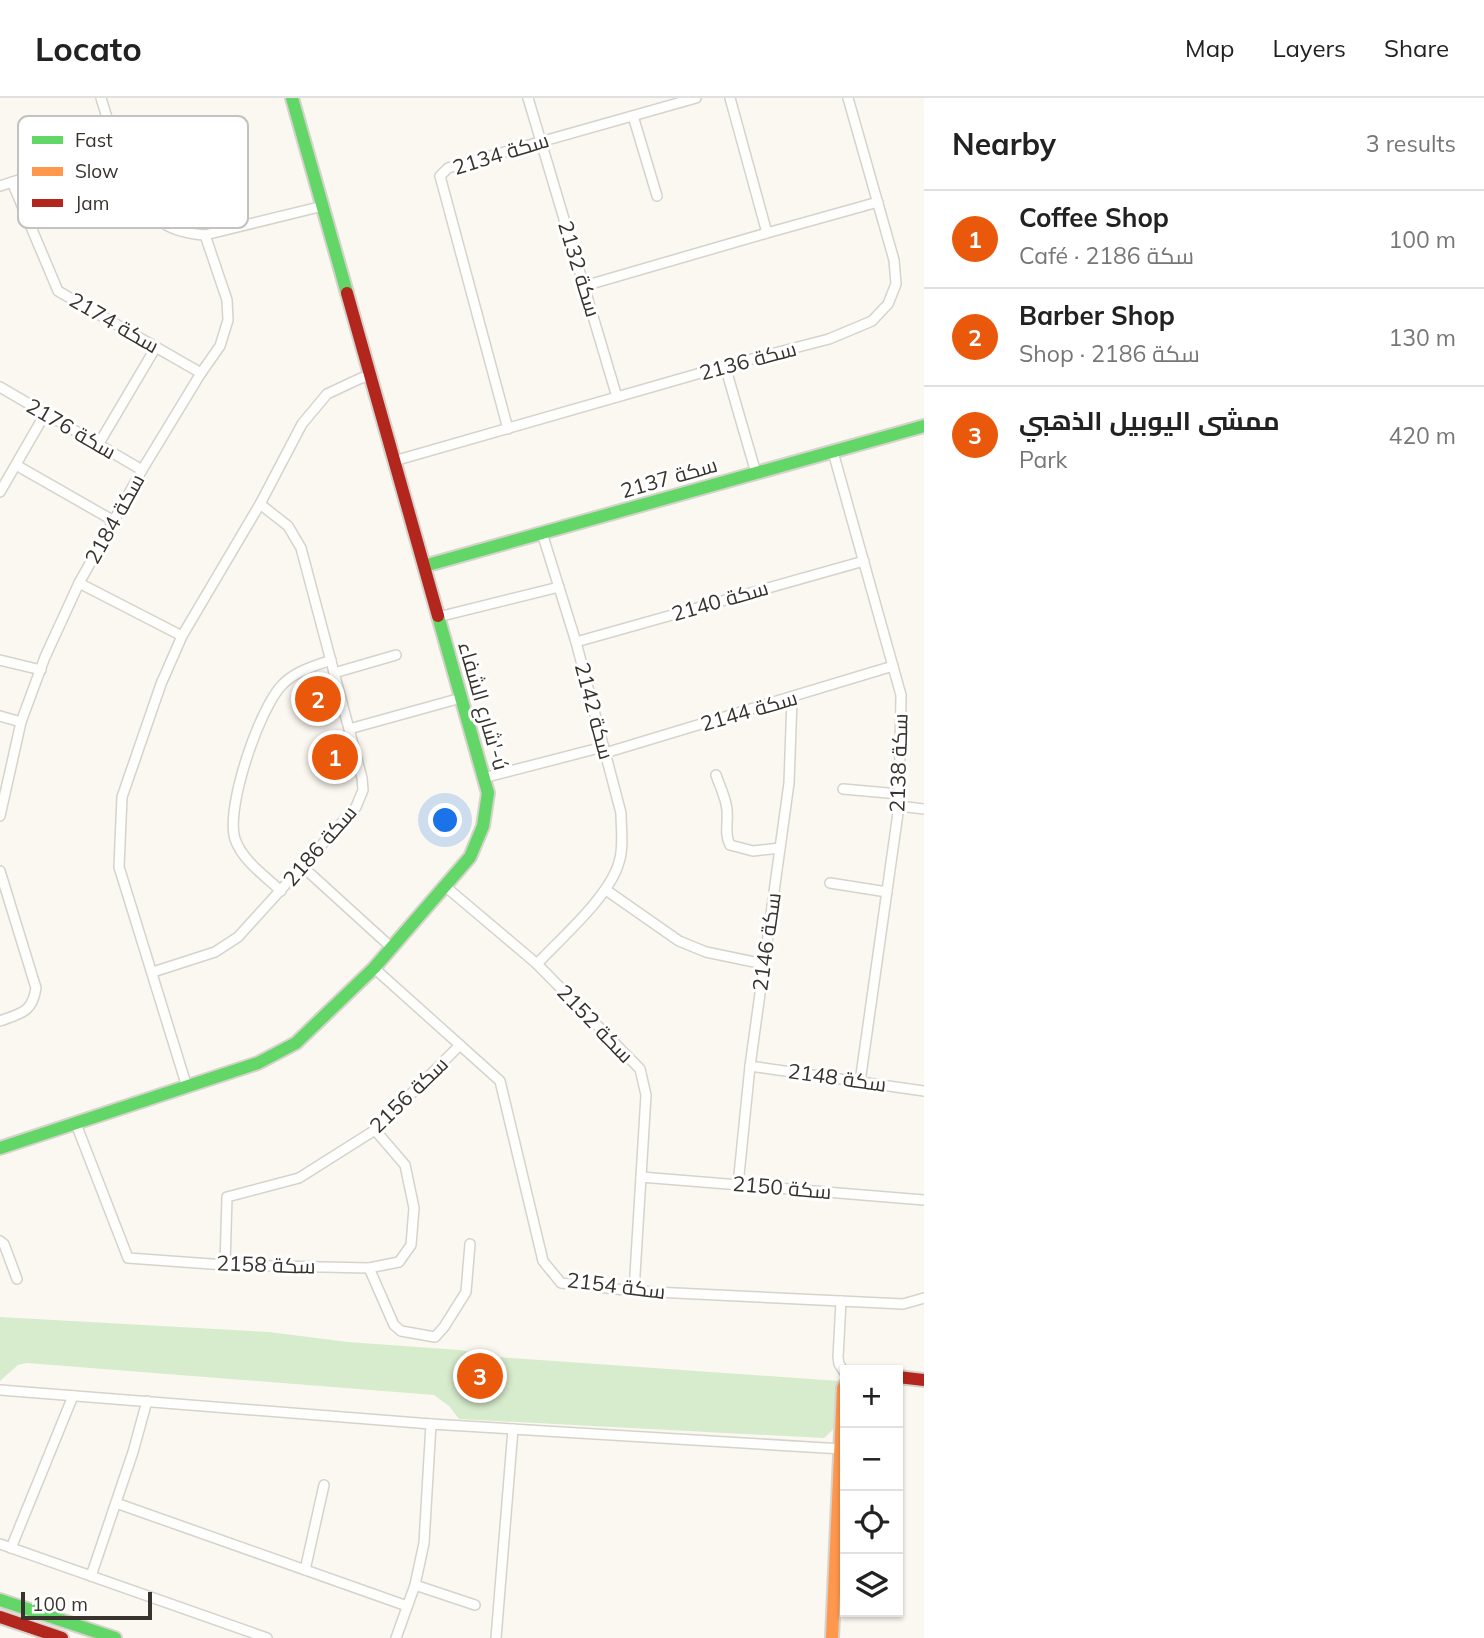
<!DOCTYPE html>
<html lang="en">
<head>
<meta charset="utf-8">
<style>
	:root { --surface:#fff; --page:#f6f6f6; --text:#222; --muted:#767676; --line:#e0e0e0; --accent:#ea580c }
	body { margin:0; font-family:Mulish,Cairo,sans-serif; background:var(--page); color:var(--text) }
	.controls { position:absolute; right:21px; bottom:21px; display:grid; overflow:hidden; border-radius:0px; box-shadow:0 2px 5px #0004 }
	.controls button { width:63px; height:63px; display:grid; place-items:center; padding:0; border:0; border-bottom:2px solid var(--line); background:var(--surface); color:var(--text); font:35px sans-serif }
	.scale { position:absolute; left:21px; bottom:18px; width:131px; box-sizing:border-box; padding-left:7px; border:4px solid #38342d; border-top:0; font-size:19px; line-height:24px; white-space:nowrap; color:#38342d; -webkit-text-stroke:5px #fff; paint-order:stroke }
	.you { position:absolute; left:446px; top:723px; width:24px; height:24px; margin:-18px; border:5px solid #fff; border-radius:50%; background:#1a73e8; box-shadow:0 0 0 10px #1a73e833 }
	.badge { display:grid; place-items:center; width:46px; height:46px; border-radius:50%; background:var(--accent); color:#fff; font-size:23px; font-weight:700 }
	.pin { position:absolute; translate:-50% -50%; border:4px solid #fff; box-shadow:0 2px 7px #0006 }
	.list { margin:0; padding:0; list-style:none }
	h2 { display:flex; justify-content:space-between; align-items:center; height:91px; margin:0; padding:0 28px; font-size:30px }
	h2 small { font-size:23px; font-weight:400; color:var(--muted) }
	.list li { display:grid; grid-template-columns:46px 1fr auto; gap:21px; align-items:center; box-sizing:border-box; height:98px; padding:0 28px; border-top:2px solid var(--line) }
	.list b { display:block; font-size:26px; white-space:nowrap }
	.list p { margin:0; font-size:23px; white-space:nowrap; color:var(--muted) }
	.list em { font-size:23px; font-style:normal; color:var(--muted) }
	.icon { flex:none; width:38px; height:38px; fill:none; stroke:currentColor; stroke-width:2; stroke-linecap:round; stroke-linejoin:round }
	.map { position:relative; flex:none; width:924px; height:1540px; overflow:hidden }
	header { display:flex; align-items:center; gap:42px; box-sizing:border-box; height:98px; padding:0 35px; background:var(--surface); border-bottom:2px solid var(--line) }
	header strong { font-size:33px }
	nav { display:flex; gap:38px; margin-inline-start:auto; font-size:24px }
	main { display:flex }
	aside { flex:1; background:var(--surface) }
	.map>svg:first-child { display:block }
	.green { fill:#d7eccc }
	.lines { fill:none; stroke-linecap:round; stroke-linejoin:round }
	.street-casing { stroke:#d6d3cc; stroke-width:12 }
	.fast-casing { stroke:#d6d3cc; stroke-width:16 }
	.slow-casing { stroke:#d6d3cc; stroke-width:16 }
	.jam-casing { stroke:#d6d3cc; stroke-width:16 }
	.street { stroke:#fefefd; stroke-width:9 }
	.fast { stroke:#63d668; stroke-width:12 }
	.slow { stroke:#ff974d; stroke-width:12 }
	.jam { stroke:#b3261e; stroke-width:12 }
	.labels { text-anchor:middle; stroke-width:6; stroke-linejoin:round; paint-order:stroke }
	.street-label { font-size:21px; fill:#38342d; stroke:#fff }
	.key { fill:#fff; stroke:#c3c2c0; stroke-width:2 }
	.key-label { font-size:19px; fill:#38342d }
</style>
</head>
<body>
<header>
<strong>Locato</strong>
<nav><a>Map</a><a>Layers</a><a>Share</a></nav>
</header>
<main>
<div class="map">
<svg width="924" height="1540" viewBox="0 0 924 1540">
	<rect width="100%" height="100%" fill="#fbf8f1"/>
	<path class="green" d="M 0,1219 L 269,1234 L 348,1244 L 460,1252 L 496,1259 L 839,1283 L 837,1328 L 824,1340 L 459,1321 L 449,1308 L 434,1297 L 27,1265 L 18,1267 L 0,1283 Z"/>
	<g class="lines">
		<defs>
			<g id="street">
				<path d="M 101,0 C 111,33 133,108 163,125 C 175,133 190,136 205,137 L 323,108"/>
				<path d="M 528,0 L 617,299"/>
				<path d="M 730,0 L 767,135 L 878,104"/>
				<path d="M 633,18 L 657,98"/>
				<path d="M 12,84 L 58,193 L 201,275"/>
				<path d="M 0,88 L 117,50"/>
				<path d="M 584,188 L 767,135"/>
				<path d="M 725,268 L 756,375"/>
				<path d="M 0,289 L 142,372"/>
				<path d="M 508,331 L 440,78 L 448,70 L 696,0"/>
				<path d="M 98,347 L 156,249"/>
				<path d="M 833,354 L 901,597 L 899,708 L 860,984"/>
				<path d="M 394,363 L 725,268 L 829,241 L 872,223 L 888,206 L 896,186 L 894,162 L 848,0"/>
				<path d="M 16,367 L 114,423"/>
				<path d="M 0,394 L 45,316"/>
				<path d="M 79,485 L 182,538"/>
				<path d="M 438,519 L 559,489"/>
				<path d="M 576,544 L 864,463"/>
				<path d="M 0,562 L 41,572"/>
				<path d="M 334,575 L 396,557"/>
				<path d="M 0,618 L 21,624"/>
				<path d="M 349,631 L 461,600"/>
				<path d="M 605,655 L 893,568"/>
				<path d="M 716,677 C 719,686 724,696 726,706 C 730,720 723,734 730,747 L 753,753 L 780,750"/>
				<path d="M 483,680 L 603,649"/>
				<path d="M 843,691 L 899,696"/>
				<path d="M 899,708 L 924,711"/>
				<path d="M 0,718 L 21,624 L 45,559 L 79,485 L 142,372 L 201,275 L 220,248 L 228,222 L 227,202 L 205,137"/>
				<path d="M 303,769 L 392,850"/>
				<path d="M 0,773 L 36,890 C 32,915 21,915 0,923"/>
				<path d="M 830,785 L 887,794"/>
				<path d="M 446,789 L 537,866 L 640,971 L 646,997 L 634,1193"/>
				<path d="M 606,792 L 679,843 L 706,854 L 764,866"/>
				<path d="M 281,793 C 265,778 242,762 235,741 C 225,710 260,608 283,586 C 296,573 314,568 331,562"/>
				<path d="M 537,866 C 561,840 610,798 619,764 C 624,749 621,730 621,715 L 576,544 L 542,435"/>
				<path d="M 374,870 L 500,983 L 543,1163 L 561,1185 L 634,1193 L 903,1206 L 924,1200"/>
				<path d="M 153,874 L 215,854 L 238,839 L 356,709 L 363,692 L 362,680 L 301,450 L 288,428 L 260,406"/>
				<path d="M 750,968 L 924,993"/>
				<path d="M 187,989 L 119,769 L 122,699 L 161,586 L 182,538 L 260,406 L 302,326 L 327,296 L 359,281 L 370,277"/>
				<path d="M 76,1026 L 128,1160 L 225,1167 L 369,1170 L 399,1164 L 411,1147 L 414,1110 L 405,1067 L 375,1032"/>
				<path d="M 641,1079 L 924,1102"/>
				<path d="M 738,1087 L 750,968 L 789,685 L 792,601"/>
				<path d="M 0,1143 L 4,1146 L 17,1181"/>
				<path d="M 225,1167 L 227,1099 L 299,1080 L 375,1032 L 460,947"/>
				<path d="M 369,1170 L 394,1227 L 401,1233 L 435,1239 L 444,1229 L 466,1194 L 470,1146"/>
				<path d="M 841,1203 L 838,1259 L 839,1266 L 845,1275"/>
				<path d="M 0,1292 L 431,1326 L 842,1351"/>
				<path d="M 116,1405 L 407,1508"/>
				<path d="M 0,1446 L 267,1540"/>
				<path d="M 11,1450 L 73,1298"/>
				<path d="M 305,1472 L 324,1387"/>
				<path d="M 91,1478 L 133,1354 L 147,1303"/>
				<path d="M 415,1487 L 475,1507"/>
				<path d="M 396,1540 L 415,1487 L 424,1445 L 431,1326"/>
				<path d="M 496,1540 L 513,1331"/>
			</g>
			<g id="fast">
				<path d="M 292,0 L 347,195"/>
				<path d="M 424,468 L 924,328"/>
				<path d="M 0,1050 L 258,965 L 296,945 L 374,870 L 470,759 L 483,728 L 488,695 L 438,518"/>
				<path d="M 0,1502 L 115,1540"/>
			</g>
			<path id="slow" d="M 832,1540 L 843,1290 L 845,1287"/>
			<g id="jam">
				<path d="M 347,195 L 438,518"/>
				<path d="M 898,1279 L 924,1282"/>
				<path d="M 0,1519 L 62,1540"/>
			</g>
		</defs>
		<use href="#street" class="street-casing"/>
		<use href="#fast" class="fast-casing"/>
		<use href="#slow" class="slow-casing"/>
		<use href="#jam" class="jam-casing"/>
		<use href="#street" class="street"/>
		<use href="#fast" class="fast"/>
		<use href="#slow" class="slow"/>
		<use href="#jam" class="jam"/>
	</g>
	<g class="labels">
		<g class="street-label">
			<text transform="translate(501 56) rotate(-17)" y="7">سكة 2134</text>
			<text transform="translate(579 171) rotate(73)" y="7">سكة 2132</text>
			<text transform="translate(114 225) rotate(30)" y="7">سكة 2174</text>
			<text transform="translate(748 263) rotate(-15)" y="7">سكة 2136</text>
			<text transform="translate(71 331) rotate(30)" y="7">سكة 2176</text>
			<text transform="translate(669 380) rotate(-16)" y="7">سكة 2137</text>
			<text transform="translate(115 421) rotate(-61)" y="7">سكة 2184</text>
			<text transform="translate(720 503) rotate(-16)" y="7">سكة 2140</text>
			<text transform="translate(483 608) rotate(74)" y="7">شارع الشفاء'-ú</text>
			<text transform="translate(594 613) rotate(75)" y="7">سكة 2142</text>
			<text transform="translate(749 613) rotate(-16)" y="7">سكة 2144</text>
			<text transform="translate(899 665) rotate(-88)" y="7">سكة 2138</text>
			<text transform="translate(320 748) rotate(-49)" y="7">سكة 2186</text>
			<text transform="translate(767 844) rotate(-82)" y="7">سكة 2146</text>
			<text transform="translate(595 926) rotate(46)" y="7">سكة 2152</text>
			<text transform="translate(837 980) rotate(8)" y="7">سكة 2148</text>
			<text transform="translate(409 997) rotate(-44)" y="7">سكة 2156</text>
			<text transform="translate(782 1090) rotate(5)" y="7">سكة 2150</text>
			<text transform="translate(266 1167) rotate(2)" y="7">سكة 2158</text>
			<text transform="translate(616 1188) rotate(7)" y="7">سكة 2154</text>
		</g>
	</g>
	<rect x="18" y="18" width="230" height="112" rx="10" class="key"/>
	<rect x="32" y="38" width="31" height="8" fill="#63d668"/>
	<rect x="32" y="69" width="31" height="9" fill="#ff974d"/>
	<rect x="32" y="101" width="31" height="8" fill="#b3261e"/>
	<g class="key-label">
		<text x="75" y="49">Fast</text>
		<text x="75" y="80">Slow</text>
		<text x="75" y="112">Jam</text>
	</g>
</svg>
<div class="controls">
<button>+</button>
<button>−</button>
<button><svg class="icon" aria-label="locate" viewBox="0 0 24 24"><circle cx="12" cy="12" r="6"/><path d="M12 2v4M12 18v4M2 12h4M18 12h4"/></svg></button>
<button><svg class="icon" aria-label="layers" viewBox="0 0 24 24"><path d="M12 4l9 5-9 5-9-5zM3 14l9 5 9-5"/></svg></button>
</div>
<div class="scale">100 m</div>
<div class="you"></div>
<div class="pin badge" style="left:335px;top:659px">1</div>
<div class="pin badge" style="left:318px;top:601px">2</div>
<div class="pin badge" style="left:480px;top:1278px">3</div>
</div>
<aside>
<h2>Nearby<small>3 results</small></h2>
<ul class="list">
<li><span class="badge">1</span><div><b>Coffee Shop</b><p>Café · سكة 2186</p></div><em>100 m</em></li>
<li><span class="badge">2</span><div><b>Barber Shop</b><p>Shop · سكة 2186</p></div><em>130 m</em></li>
<li><span class="badge">3</span><div><b>ممشى اليوبيل الذهبي</b><p>Park</p></div><em>420 m</em></li>
</ul>
</aside>
</main>
</body>
</html>
